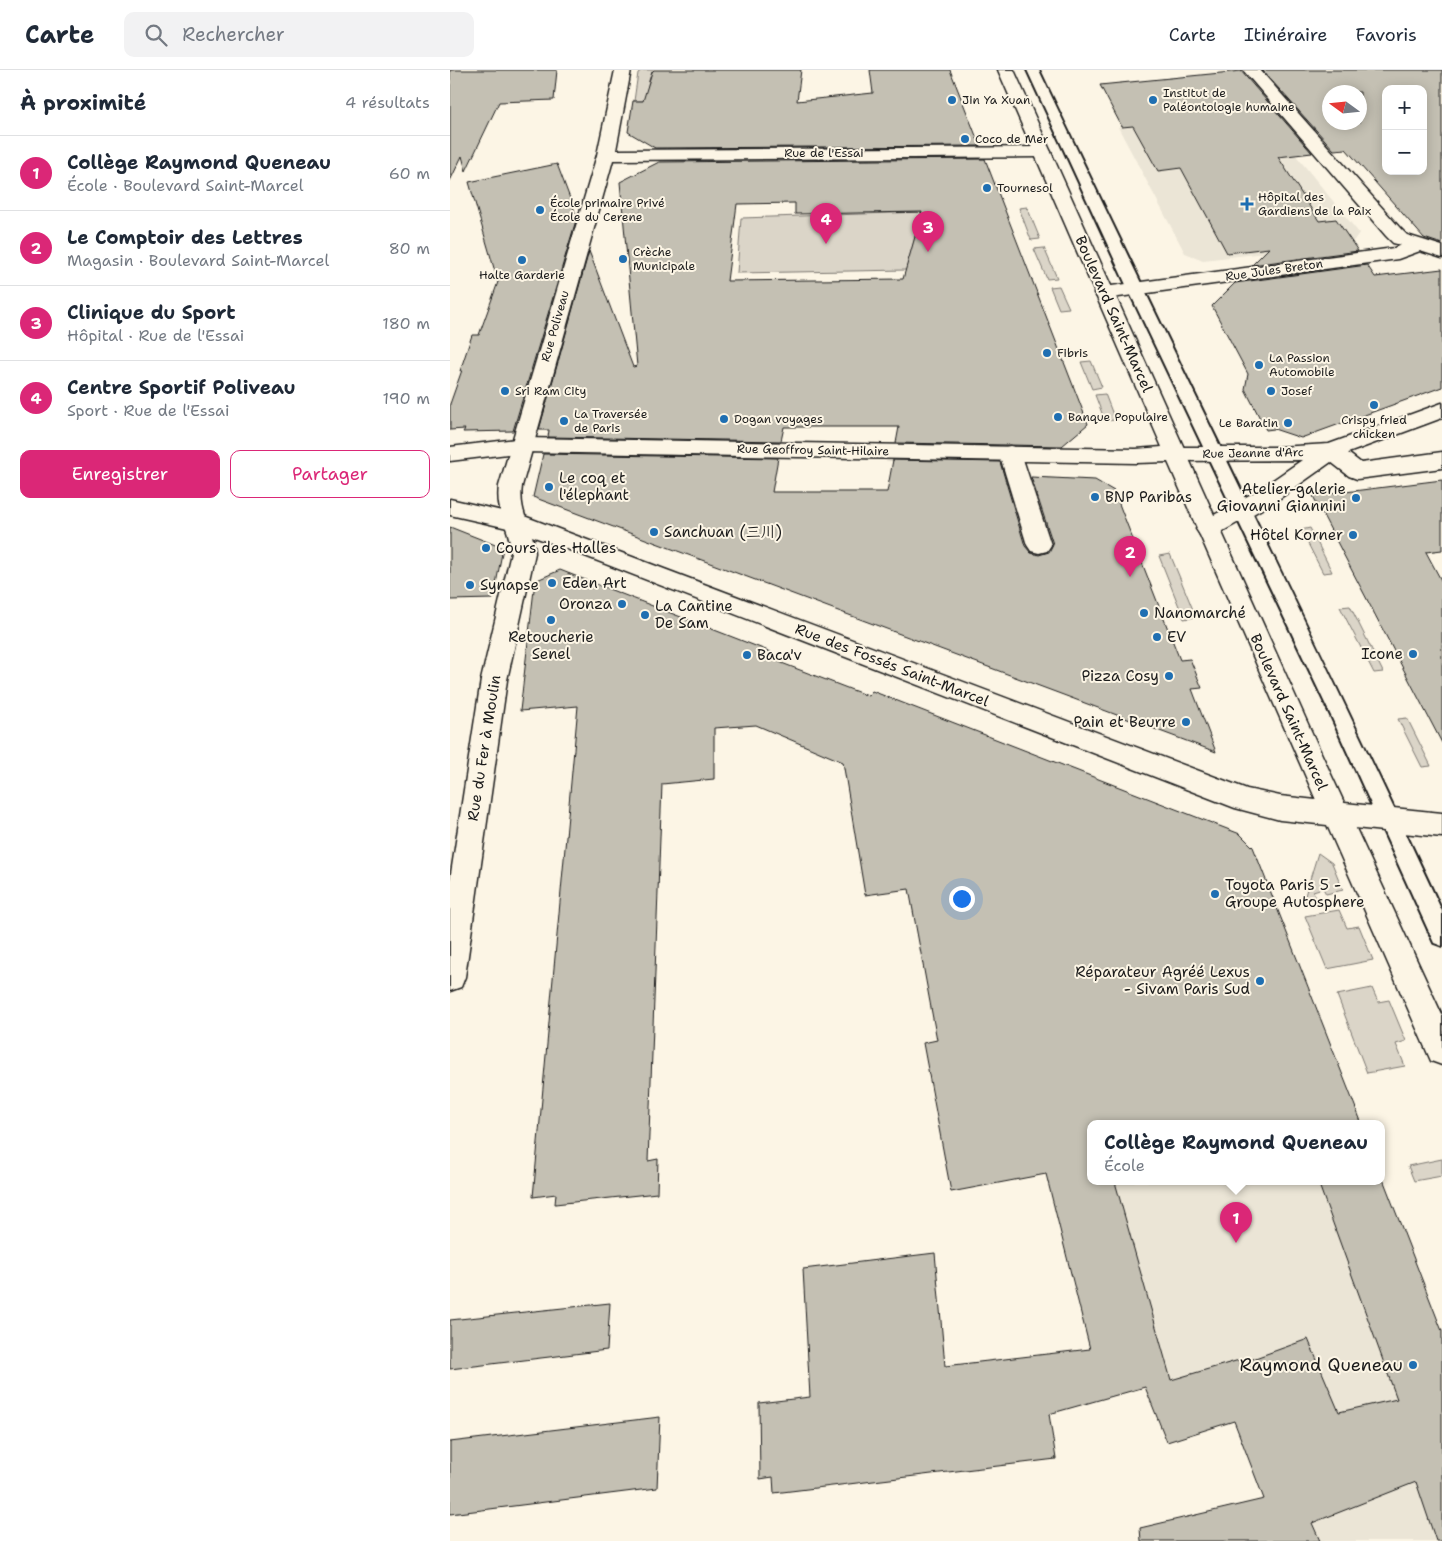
<!DOCTYPE html>
<html lang="fr">
<head>
<meta charset="utf-8">
<style>
	:root { --surface:#fff; --page:#f2f2f3; --text:#1f2937; --muted:#747a83; --line:#e0e1e3; --accent:#db2777 }
	body { margin:0; font-family:"Shantell Sans","LXGW WenKai TC",sans-serif; background:var(--page); color:var(--text) }
	.controls { position:absolute; right:15px; top:15px; display:grid; overflow:hidden; border-radius:10px; box-shadow:0 2px 12px #0003 }
	.controls button { width:45px; height:45px; display:grid; place-items:center; padding:0; border:0; border-bottom:1px solid var(--line); background:var(--surface); color:var(--text); font:25px sans-serif }
	.compass { position:absolute; left:872px; top:15px; width:45px; height:45px; border-radius:50%; background:var(--surface); box-shadow:0 2px 12px #0003; rotate:285deg }
	.you { position:absolute; left:511px; top:828px; width:18px; height:18px; margin:-12px; border:4px solid #fff; border-radius:50%; background:#1a73e8; box-shadow:0 0 0 8px #1a73e833 }
	.badge { display:grid; place-items:center; width:32px; height:32px; border-radius:50%; background:var(--accent); color:#fff; font-size:16px; font-weight:700 }
	.pin { position:absolute; translate:-50% -41px; filter:drop-shadow(0 1px 2px #0008) }
	.pin::after { content:''; position:absolute; top:26px; width:18px; height:15px; background:inherit; clip-path:polygon(0 0,100% 0,50% 100%) }
	.popup { position:absolute; left:637px; top:1050px; width:298px; height:65px; box-sizing:border-box; display:grid; place-content:center; border-radius:10px; background:var(--surface); filter:drop-shadow(0 1px 4px #0005); font-size:16px; white-space:nowrap; color:var(--muted) }
	.popup b { font-size:19px; color:var(--text) }
	.popup::after { content:''; position:absolute; left:50%; top:100%; margin-left:-10px; border:10px solid transparent; border-top-color:var(--surface) }
	.list { margin:0; padding:0; list-style:none }
	h2 { display:flex; justify-content:space-between; align-items:center; height:65px; margin:0; padding:0 20px; font-size:21px }
	h2 small { font-size:16px; font-weight:400; color:var(--muted) }
	.list li { display:grid; grid-template-columns:32px 1fr auto; gap:15px; align-items:center; box-sizing:border-box; height:75px; padding:0 20px; border-top:1px solid var(--line) }
	.list b { display:block; font-size:19px; white-space:nowrap }
	.list p { margin:0; font-size:16px; white-space:nowrap; color:var(--muted) }
	.list em { font-size:16px; font-style:normal; color:var(--muted) }
	.actions { display:flex; gap:10px; padding:15px 20px }
	.actions a { flex:1; padding:11px 0; border:1px solid var(--accent); border-radius:10px; text-align:center; font-size:18px; color:var(--accent) }
	.actions .main { background:var(--accent); color:#fff }
	.icon { flex:none; width:28px; height:28px; fill:none; stroke:currentColor; stroke-width:2; stroke-linecap:round; stroke-linejoin:round }
	.map { position:relative; flex:none; width:992px; height:1471px; overflow:hidden }
	header { display:flex; align-items:center; gap:30px; box-sizing:border-box; height:70px; padding:0 25px; background:var(--surface); border-bottom:1px solid var(--line) }
	header strong { font-size:24px }
	nav { display:flex; gap:28px; margin-inline-start:auto; font-size:18px }
	.search { width:350px; height:45px; background:var(--page); display:flex; align-items:center; gap:12px; box-sizing:border-box; padding:0 18px; border-radius:10px; color:var(--muted); font-size:19px }
	main { display:flex }
	aside { flex:1; background:var(--surface) }
	.map>svg:first-child { display:block }
	.built { fill:#ebe5d6 }
	.green { fill:#dbd5c8; stroke:#7c7872 }
	.building { fill:#c4c0b3; stroke:#1c1c1c; fill-rule:evenodd }
	.lines { fill:none; stroke-linecap:round; stroke-linejoin:round }
	.lane-casing { stroke:#1c1c1c; stroke-width:4 }
	.street-casing { stroke:#1c1c1c; stroke-width:3 }
	.secondary-casing { stroke:#1c1c1c; stroke-width:3 }
	.lane { fill:#fcf5e5; fill-rule:evenodd }
	.street { fill:#fcf5e5; fill-rule:evenodd }
	.secondary { fill:#fcf5e5; fill-rule:evenodd }
	.poi-dot { fill:#1f6fb2; stroke:#fcf5e5; stroke-width:2 }
	.labels { text-anchor:middle; stroke-width:4; stroke-linejoin:round; paint-order:stroke }
	.far-poi-label { font-size:12px; fill:#1c1c1c; stroke:#fcf5e5; text-anchor:start }
	.far-street-label { font-size:12px; fill:#1c1c1c; stroke:#fcf5e5 }
	.street-label { font-size:15px; fill:#1c1c1c; stroke:#fcf5e5 }
	.poi-label { font-size:15px; fill:#1c1c1c; stroke:#fcf5e5; text-anchor:start }
	.near-poi-label { font-size:18px; fill:#1c1c1c; stroke:#fcf5e5; text-anchor:end }
</style>
</head>
<body>
<header>
<strong>Carte</strong>
<div class="search"><svg class="icon" aria-label="search" viewBox="0 0 24 24"><circle cx="10" cy="10" r="6"/><path d="M15 15l6 6"/></svg>Rechercher</div>
<nav><a>Carte</a><a>Itinéraire</a><a>Favoris</a></nav>
</header>
<main>
<aside>
<h2>À proximité<small>4 résultats</small></h2>
<ul class="list">
<li><span class="badge">1</span><div><b>Collège Raymond Queneau</b><p>École · Boulevard Saint-Marcel</p></div><em>60 m</em></li>
<li><span class="badge">2</span><div><b>Le Comptoir des Lettres</b><p>Magasin · Boulevard Saint-Marcel</p></div><em>80 m</em></li>
<li><span class="badge">3</span><div><b>Clinique du Sport</b><p>Hôpital · Rue de l'Essai</p></div><em>180 m</em></li>
<li><span class="badge">4</span><div><b>Centre Sportif Poliveau</b><p>Sport · Rue de l'Essai</p></div><em>190 m</em></li>
</ul>
<div class="actions"><a class="main">Enregistrer</a><a>Partager</a></div>
</aside>
<div class="map">
<svg width="992" height="1471" viewBox="0 0 992 1471">
	<rect width="100%" height="100%" fill="#fcf5e5"/>
	<filter id="ink" filterUnits="userSpaceOnUse"><feTurbulence type="fractalNoise" baseFrequency=".02" numOctaves="2"/><feDisplacementMap in="SourceGraphic" scale="10" xChannelSelector="R" yChannelSelector="G"/><feConvolveMatrix kernelMatrix="1 2 1 2 8 2 1 2 1" color-interpolation-filters="sRGB"/></filter>
	<g filter="url(#ink)">
		<g class="built">
			<path d="M 809,40 L 909,163 L 902,173 L 753,190 L 735,183 L 668,57 Z"/>
			<path d="M 890,998 L 911,1054 L 641,1054 L 641,1112 L 931,1112 L 931,1104 L 992,1260 L 992,1471 L 869,1471 L 796,1289 L 653,1329 L 585,1058 Z"/>
		</g>
		<g class="green">
			<path d="M 192,0 L 204,0 C 198,7 197,21 196,31 L 184,31 L 188,3 Z"/>
			<path d="M 577,137 L 590,169 L 581,170 L 569,138 Z"/>
			<path d="M 472,142 L 456,200 L 287,203 L 291,148 Z"/>
			<path d="M 594,178 L 607,208 L 597,209 L 584,179 Z"/>
			<path d="M 609,216 L 619,238 L 609,239 L 600,217 Z"/>
			<path d="M 641,291 L 652,317 L 642,319 L 631,292 Z"/>
			<path d="M 655,324 L 665,350 L 655,351 L 645,325 Z"/>
			<path d="M 860,458 L 882,502 L 873,503 L 851,460 Z"/>
			<path d="M 720,484 L 746,547 L 734,549 L 709,486 Z"/>
			<path d="M 900,536 L 933,602 L 924,603 L 890,537 Z"/>
			<path d="M 957,648 L 981,696 L 972,697 L 948,649 Z"/>
			<path d="M 868,783 L 882,793 L 893,820 L 876,824 L 873,818 L 863,821 L 866,828 L 853,832 Z"/>
			<path d="M 889,840 L 897,858 L 909,856 L 923,890 L 877,899 L 855,846 Z"/>
			<path d="M 922,918 L 928,932 L 939,930 L 956,971 L 946,974 L 955,996 L 917,1003 L 887,925 Z"/>
			<path d="M 992,1089 L 992,1106 L 964,1111 L 958,1096 Z"/>
		</g>
		<g class="building">
			<path d="M 0,0 L 107,0 L 104,30 L 49,32 L 16,101 L 12,86 L 0,111 Z"/>
			<path d="M 204,0 L 351,0 L 347,31 L 423,23 L 420,0 L 500,0 L 530,76 L 205,78 L 178,62 L 183,31 L 193,31 L 202,2 Z"/>
			<path d="M 812,0 L 992,0 L 992,174 L 974,168 L 896,79 L 884,80 ZM 936,19 L 973,19 L 973,101 L 936,101 ZM 880,22 L 910,22 L 910,52 L 880,52 Z"/>
			<path d="M 791,1 L 862,83 L 828,87 L 869,151 L 886,149 L 908,181 L 802,195 L 819,178 L 777,183 L 731,98 L 708,101 L 683,56 L 672,57 L 650,15 Z"/>
			<path d="M 535,89 L 638,354 L 612,376 L 446,373 L 449,357 L 334,357 L 331,371 L 98,367 L 99,360 L 89,360 L 139,181 L 183,297 L 187,296 L 170,112 L 209,92 ZM 345,133 L 345,144 L 472,142 L 453,209 L 277,211 L 287,134 Z"/>
			<path d="M 107,94 L 127,147 L 63,361 L 13,362 L 15,359 L 0,360 L 0,334 L 12,300 L 10,301 L 22,265 L 29,265 L 48,212 L 19,112 Z"/>
			<path d="M 917,195 L 925,207 L 992,199 L 992,317 L 851,368 L 824,359 L 816,360 L 795,319 L 798,304 L 762,236 L 785,213 Z"/>
			<path d="M 93,384 L 328,388 L 322,422 L 437,422 L 443,390 L 550,392 L 575,476 L 581,483 L 589,485 L 599,482 L 603,474 L 581,407 L 645,410 L 664,421 L 730,590 L 740,589 L 752,618 L 742,619 L 766,682 L 83,427 Z"/>
			<path d="M 992,410 L 992,480 L 976,482 L 992,512 L 992,673 L 863,426 Z"/>
			<path d="M 0,457 L 53,478 L 43,529 L 0,530 Z"/>
			<path d="M 110,500 L 321,582 L 316,587 L 418,626 L 422,621 L 790,764 L 803,777 L 912,1054 L 641,1054 L 641,1112 L 668,1112 L 665,1112 L 721,1310 L 796,1288 L 797,1291 L 858,1269 L 889,1342 L 947,1329 L 868,1112 L 931,1112 L 931,1104 L 992,1261 L 992,1471 L 986,1471 L 966,1412 L 862,1453 L 870,1471 L 691,1471 L 690,1458 L 814,1429 L 784,1351 L 717,1372 L 695,1317 L 599,1344 L 606,1389 L 324,1423 L 323,1407 L 310,1409 L 309,1333 L 360,1327 L 353,1199 L 485,1183 L 495,1296 L 640,1279 L 596,1104 L 501,1122 L 473,973 L 487,970 L 459,819 L 415,825 L 393,692 L 306,655 L 264,658 L 264,709 L 212,714 L 198,1091 L 208,1089 L 207,1123 L 105,1134 L 106,1124 L 83,1127 L 128,636 L 70,641 L 85,511 Z"/>
			<path d="M 160,1233 L 157,1280 L 0,1299 L 0,1250 Z"/>
			<path d="M 210,1347 L 207,1418 L 0,1444 L 0,1372 Z"/>
		</g>
		<g class="lines">
			<defs>
				<path id="lane" d="M 577,0 L 589,0 C 722,281 861,559 992,841 L 992,876 L 984,873 L 881,646 L 678,219 Z"/>
				<g id="street">
					<path d="M 165,0 L 181,0 L 166,80 L 592,77 L 598,78 L 601,82 L 598,86 L 592,87 L 163,90 L 72,416 C 68,445 84,457 85,483 L 57,610 L 15,907 L 11,917 L 0,921 L 0,810 L 31,610 L 61,483 C 61,457 45,445 49,416 L 147,85 Z"/>
					<path d="M 793,0 L 810,0 L 950,158 L 957,165 L 992,176 L 992,188 L 970,181 L 948,189 L 654,229 L 647,227 L 644,223 L 647,219 L 654,217 L 944,178 L 951,175 L 943,173 L 936,166 Z"/>
					<path d="M 992,333 L 992,348 L 898,383 L 911,393 L 992,382 L 992,398 L 907,409 L 899,406 L 881,392 L 826,431 L 766,465 L 758,467 L 750,465 L 746,459 L 750,453 L 810,419 L 852,390 L 726,391 L 718,389 L 715,384 L 718,379 L 726,377 L 829,377 L 879,374 Z"/>
					<path d="M 560,376 L 568,378 L 571,383 L 601,475 L 597,481 L 589,483 L 581,481 L 577,475 L 549,383 L 552,378 Z"/>
					<path d="M 885,732 L 992,743 L 992,767 L 885,756 L 875,752 L 871,744 L 875,736 Z"/>
				</g>
				<path id="secondary" d="M 548,0 L 564,0 L 867,674 L 992,945 L 992,995 L 981,991 L 877,755 L 830,750 L 785,738 L 104,474 L 62,459 L 0,445 L 0,429 L 74,446 L 797,719 L 830,726 L 866,730 L 718,392 L 686,393 L 74,382 L 0,391 L 0,377 L 74,368 L 686,379 L 712,377 Z"/>
			</defs>
			<use href="#lane" class="lane-casing"/>
			<use href="#street" class="street-casing"/>
			<use href="#secondary" class="secondary-casing"/>
			<use href="#lane" class="lane"/>
			<use href="#street" class="street"/>
			<use href="#secondary" class="secondary"/>
		</g>
	</g>
	<g class="poi-dot">
		<circle cx="502" cy="30" r="5"/>
		<circle cx="703" cy="30" r="5"/>
		<circle cx="515" cy="69" r="5"/>
		<circle cx="537" cy="118" r="5"/>
		<path d="M794.5 126.5h5v5h5v5h-5v5h-5v-5h-5v-5h5z"/>
		<circle cx="90" cy="140" r="5"/>
		<circle cx="173" cy="189" r="5"/>
		<circle cx="72" cy="190" r="5"/>
		<circle cx="597" cy="283" r="5"/>
		<circle cx="809" cy="295" r="5"/>
		<circle cx="55" cy="321" r="5"/>
		<circle cx="821" cy="321" r="5"/>
		<circle cx="924" cy="335" r="5"/>
		<circle cx="608" cy="347" r="5"/>
		<circle cx="274" cy="349" r="5"/>
		<circle cx="114" cy="351" r="5"/>
		<circle cx="838" cy="353" r="5"/>
		<circle cx="99" cy="417" r="5"/>
		<circle cx="645" cy="427" r="5"/>
		<circle cx="906" cy="428" r="5"/>
		<circle cx="204" cy="462" r="5"/>
		<circle cx="903" cy="465" r="5"/>
		<circle cx="36" cy="478" r="5"/>
		<circle cx="102" cy="513" r="5"/>
		<circle cx="20" cy="515" r="5"/>
		<circle cx="172" cy="534" r="5"/>
		<circle cx="694" cy="543" r="5"/>
		<circle cx="195" cy="545" r="5"/>
		<circle cx="101" cy="550" r="5"/>
		<circle cx="707" cy="567" r="5"/>
		<circle cx="963" cy="584" r="5"/>
		<circle cx="297" cy="585" r="5"/>
		<circle cx="719" cy="606" r="5"/>
		<circle cx="736" cy="652" r="5"/>
		<circle cx="765" cy="824" r="5"/>
		<circle cx="810" cy="911" r="5"/>
		<circle cx="963" cy="1295" r="5"/>
	</g>
	<g class="labels">
		<g class="far-poi-label">
			<text x="713" y="27">Institut de<tspan x="713" dy="14">Paléontologie humaine</tspan></text>
			<text x="512" y="34">Jin Ya Xuan</text>
			<text x="525" y="73">Coco de Mer</text>
			<text x="547" y="122">Tournesol</text>
			<text x="808" y="131">Hôpital des<tspan x="808" dy="14">Gardiens de la Paix</tspan></text>
			<text x="100" y="137">École primaire Privé<tspan x="100" dy="14">École du Cerene</tspan></text>
			<text x="183" y="186">Crèche<tspan x="183" dy="14">Municipale</tspan></text>
			<text x="72" y="209" text-anchor="middle">Halte Garderie</text>
			<text x="607" y="287">Fibris</text>
			<text x="819" y="292">La Passion<tspan x="819" dy="14">Automobile</tspan></text>
			<text x="65" y="325">Sri Ram City</text>
			<text x="831" y="325">Josef</text>
			<text x="124" y="348">La Traversée<tspan x="124" dy="14">de Paris</tspan></text>
			<text x="618" y="351">Banque Populaire</text>
			<text x="284" y="353">Dogan voyages</text>
			<text x="924" y="354" text-anchor="middle">Crispy fried<tspan x="924" dy="14">chicken</tspan></text>
			<text x="828" y="357" text-anchor="end">Le Baratin</text>
		</g>
		<g class="far-street-label">
			<text x="374" y="87">Rue de l'Essai</text>
			<text transform="translate(824 200) rotate(-8)" y="4">Rue Jules Breton</text>
			<text transform="translate(105 256) rotate(-74)" y="4">Rue Poliveau</text>
			<text transform="translate(363 380) rotate(1)" y="4">Rue Geoffroy Saint-Hilaire</text>
			<text transform="translate(803 383) rotate(-1)" y="4">Rue Jeanne d'Arc</text>
		</g>
		<g class="street-label">
			<text transform="translate(664 244) rotate(66)" y="5">Boulevard Saint-Marcel</text>
			<text transform="translate(442 595) rotate(21)" y="5">Rue des Fossés Saint-Marcel</text>
			<text transform="translate(839 642) rotate(66)" y="5">Boulevard Saint-Marcel</text>
			<text transform="translate(34 678) rotate(-81)" y="5">Rue du Fer à Moulin</text>
		</g>
		<g class="poi-label">
			<text x="109" y="413">Le coq et<tspan x="109" dy="17">l'élephant</tspan></text>
			<text x="896" y="424" text-anchor="end">Atelier-galerie<tspan x="896" dy="17">Giovanni Giannini</tspan></text>
			<text x="655" y="432">BNP Paribas</text>
			<text x="214" y="467">Sanchuan (三川)</text>
			<text x="893" y="470" text-anchor="end">Hôtel Korner</text>
			<text x="46" y="483">Cours des Halles</text>
			<text x="112" y="518">Eden Art</text>
			<text x="30" y="520">Synapse</text>
			<text x="162" y="539" text-anchor="end">Oronza</text>
			<text x="205" y="541">La Cantine<tspan x="205" dy="17">De Sam</tspan></text>
			<text x="704" y="548">Nanomarché</text>
			<text x="101" y="572" text-anchor="middle">Retoucherie<tspan x="101" dy="17">Senel</tspan></text>
			<text x="717" y="572">EV</text>
			<text x="953" y="589" text-anchor="end">Icone</text>
			<text x="307" y="590">Baca'v</text>
			<text x="709" y="611" text-anchor="end">Pizza Cosy</text>
			<text x="726" y="657" text-anchor="end">Pain et Beurre</text>
			<text x="775" y="820">Toyota Paris 5 -<tspan x="775" dy="17">Groupe Autosphere</tspan></text>
			<text x="800" y="907" text-anchor="end">Réparateur Agréé Lexus<tspan x="800" dy="17">- Sivam Paris Sud</tspan></text>
		</g>
		<g class="near-poi-label">
			<text x="953" y="1301">Raymond Queneau</text>
		</g>
	</g>
</svg>
<div class="controls">
<button>+</button>
<button>−</button>
</div>
<svg class="compass" viewBox="-18 -18 36 36"><path d="M0-13l5 13h-10z" fill="#e53935"/><path d="M0 13l5-13h-10z" fill="#747a83"/></svg>
<div class="you"></div>
<div class="pin badge" style="left:786px;top:1173px">1</div>
<div class="popup"><b>Collège Raymond Queneau</b>École</div>
<div class="pin badge" style="left:680px;top:507px">2</div>
<div class="pin badge" style="left:478px;top:182px">3</div>
<div class="pin badge" style="left:376px;top:174px">4</div>
</div>
</main>
</body>
</html>
